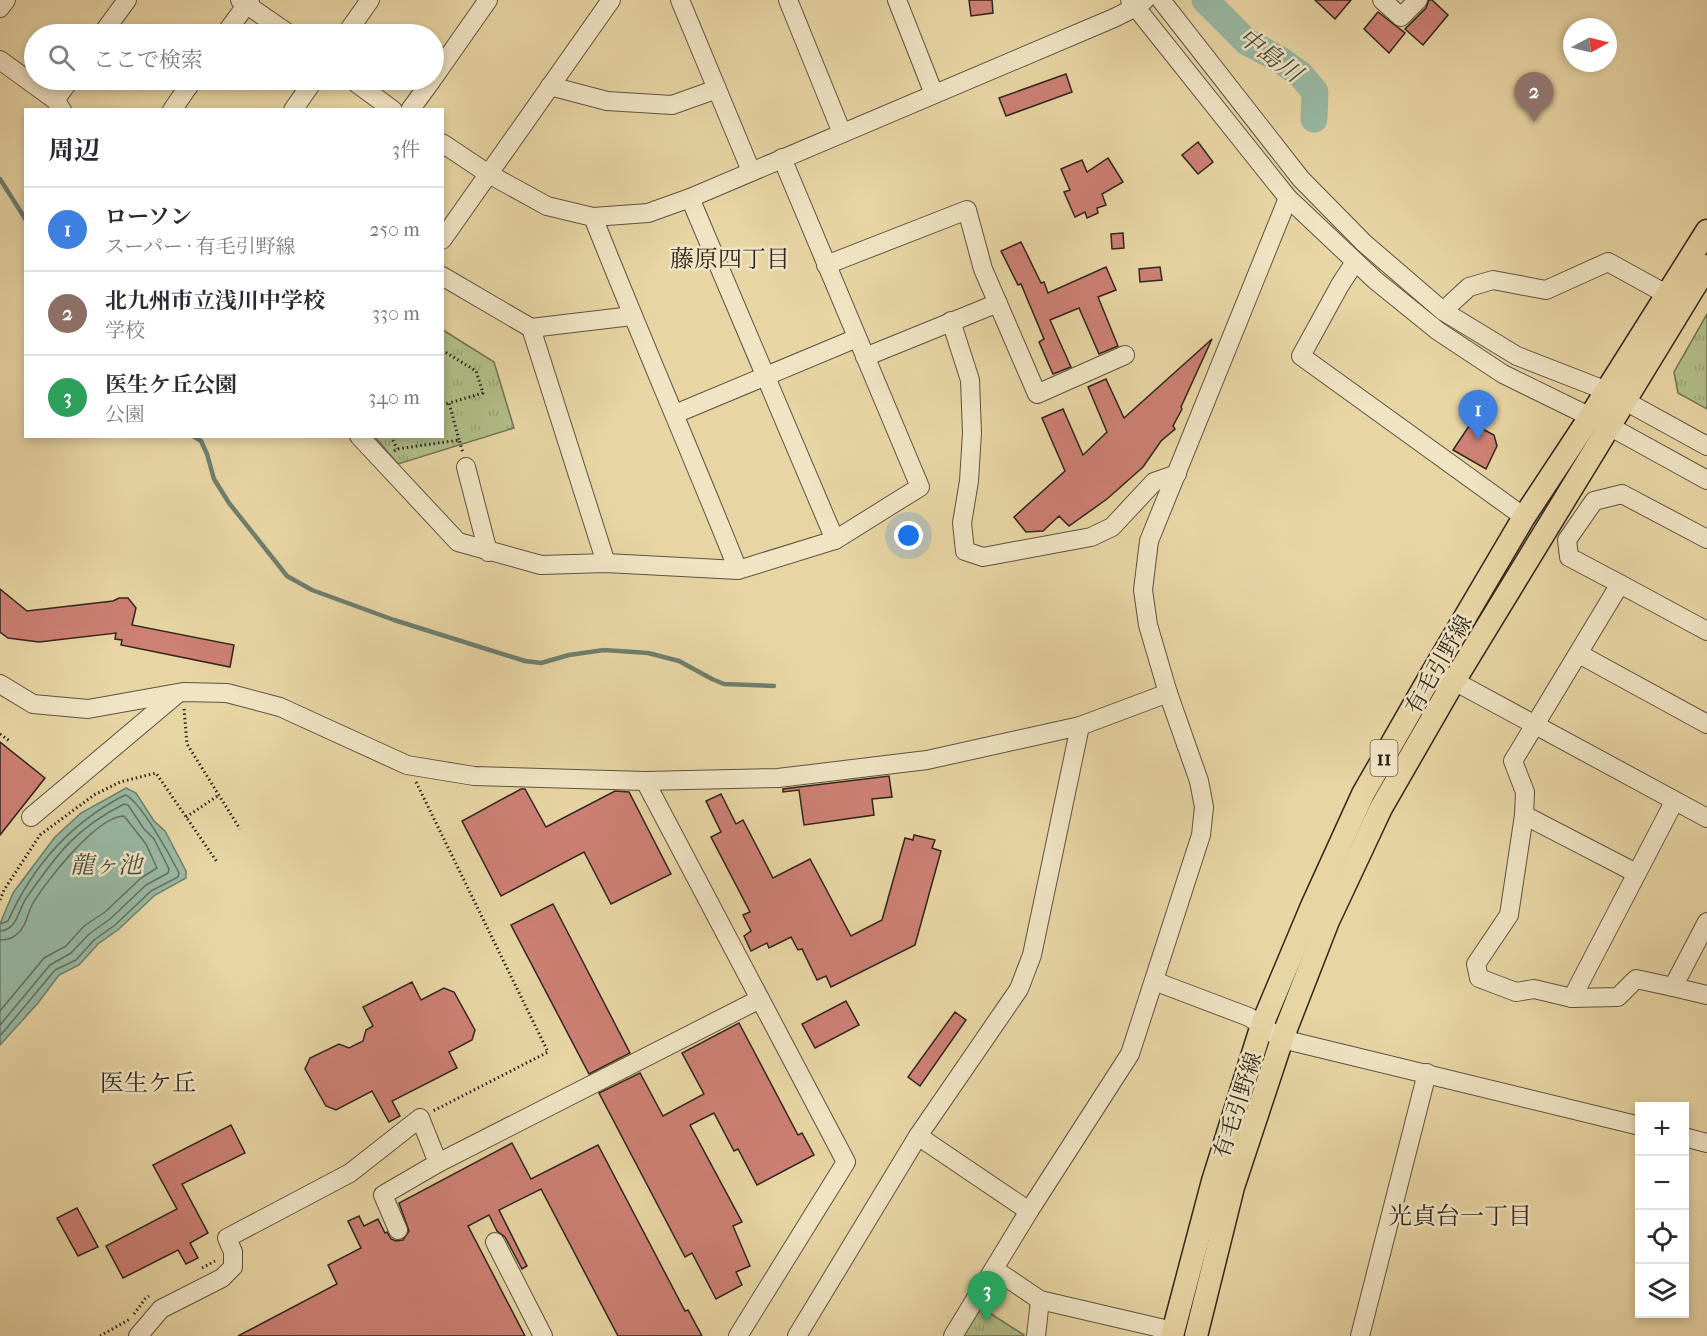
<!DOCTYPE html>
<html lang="ja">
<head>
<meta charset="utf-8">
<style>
	:root { --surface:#fff; --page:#f7f7f7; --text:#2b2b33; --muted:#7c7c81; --line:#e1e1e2; --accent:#db2777 }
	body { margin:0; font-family:"IM FELL French Canon","Noto Serif JP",serif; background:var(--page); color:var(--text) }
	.controls { position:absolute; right:18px; bottom:18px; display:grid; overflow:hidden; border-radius:0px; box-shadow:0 3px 9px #0003 }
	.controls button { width:54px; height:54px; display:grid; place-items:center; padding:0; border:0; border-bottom:2px solid var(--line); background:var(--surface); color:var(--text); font:30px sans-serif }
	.compass { position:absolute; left:1563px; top:18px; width:54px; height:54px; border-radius:50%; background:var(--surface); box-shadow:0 3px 9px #0003; rotate:83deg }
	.you { position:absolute; left:909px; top:536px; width:21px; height:21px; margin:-15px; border:4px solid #fff; border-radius:50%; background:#1a73e8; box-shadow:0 0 0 9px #1a73e833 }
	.badge { display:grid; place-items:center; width:39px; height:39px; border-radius:50%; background:var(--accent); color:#fff; font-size:20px; font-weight:700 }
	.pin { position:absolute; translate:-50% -50px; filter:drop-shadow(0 2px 3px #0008) }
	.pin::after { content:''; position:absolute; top:32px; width:21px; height:18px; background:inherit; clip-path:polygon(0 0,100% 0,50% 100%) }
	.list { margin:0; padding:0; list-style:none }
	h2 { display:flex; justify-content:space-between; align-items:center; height:78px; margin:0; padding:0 24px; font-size:26px }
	h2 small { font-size:20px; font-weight:400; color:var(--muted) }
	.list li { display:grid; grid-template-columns:39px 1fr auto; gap:18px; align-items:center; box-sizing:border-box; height:84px; padding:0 24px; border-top:2px solid var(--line) }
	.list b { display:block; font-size:22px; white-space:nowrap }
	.list p { margin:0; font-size:20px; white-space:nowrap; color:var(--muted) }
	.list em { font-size:20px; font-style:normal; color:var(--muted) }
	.icon { flex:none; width:33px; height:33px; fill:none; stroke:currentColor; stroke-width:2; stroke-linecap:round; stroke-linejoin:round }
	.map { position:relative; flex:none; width:1707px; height:1336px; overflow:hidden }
	.search { position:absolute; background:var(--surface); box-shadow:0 3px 9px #0003; left:24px; top:24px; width:420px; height:66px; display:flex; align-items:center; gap:15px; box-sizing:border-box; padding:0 21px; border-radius:33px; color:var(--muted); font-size:22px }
	.panel { position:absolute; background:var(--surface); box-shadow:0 3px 9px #0003; left:24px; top:108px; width:420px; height:330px; border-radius:0px }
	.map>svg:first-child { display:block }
	.park { fill:url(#park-tufts); stroke:#707253; stroke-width:1.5 }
	.water { fill:#98b9a3; stroke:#6e7e6e; stroke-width:1.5 }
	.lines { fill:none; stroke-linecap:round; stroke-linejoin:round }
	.shore { stroke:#647060; stroke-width:1.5 }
	.stream { stroke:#6e7e6e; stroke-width:4.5 }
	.river { stroke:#98b9a3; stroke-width:27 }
	.building { fill:#cd8074; stroke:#2f261e; stroke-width:1.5 }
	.minor-casing { stroke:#5d5240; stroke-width:20 }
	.major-casing { stroke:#2f261e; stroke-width:25 }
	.path { stroke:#2f261e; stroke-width:3; stroke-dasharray:1.5 3; stroke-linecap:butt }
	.minor { stroke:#f0e4c4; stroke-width:18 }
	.major { stroke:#e8d5a4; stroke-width:22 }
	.labels { text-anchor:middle; stroke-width:5; stroke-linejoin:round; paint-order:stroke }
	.shield { fill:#f0e4c4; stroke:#695f50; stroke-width:1.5 }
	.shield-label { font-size:21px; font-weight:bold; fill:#2f261e }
	.street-label { font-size:22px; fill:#2f261e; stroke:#f0e4c4 }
	.water-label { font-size:24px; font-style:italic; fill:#494b3f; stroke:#f0e4c4 }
	.neighbourhood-label { font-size:24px; fill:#2f261e; stroke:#f0e4c4 }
</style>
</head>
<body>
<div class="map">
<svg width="1707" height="1336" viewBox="0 0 1707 1336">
	<defs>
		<pattern id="park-tufts" width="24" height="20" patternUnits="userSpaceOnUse" patternTransform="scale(1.5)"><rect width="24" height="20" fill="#b2be88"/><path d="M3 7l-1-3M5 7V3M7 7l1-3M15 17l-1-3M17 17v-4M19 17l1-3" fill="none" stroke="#99a375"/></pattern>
	</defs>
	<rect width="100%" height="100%" fill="#e8d5a4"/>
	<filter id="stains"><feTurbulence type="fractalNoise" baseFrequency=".00333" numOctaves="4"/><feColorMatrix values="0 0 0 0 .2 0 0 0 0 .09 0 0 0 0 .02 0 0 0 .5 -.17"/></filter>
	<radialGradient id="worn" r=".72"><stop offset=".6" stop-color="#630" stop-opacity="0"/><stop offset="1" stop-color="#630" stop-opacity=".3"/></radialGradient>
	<g class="park">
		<path d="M 1707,314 L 1707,409 L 1678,393 L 1674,372 Z"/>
		<path d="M 443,330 L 494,362 L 514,428 L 398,464 L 375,437 L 442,436 Z"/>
		<path d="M 980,1307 L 1024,1335 L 1024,1336 L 962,1336 Z"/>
	</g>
	<path class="water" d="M 126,788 L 136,793 L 154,821 L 165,831 L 186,871 L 186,878 L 155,895 L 119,929 L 98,944 L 79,965 L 59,975 L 38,1003 L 0,1045 L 0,924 L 13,893 L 55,837 L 81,813 Z"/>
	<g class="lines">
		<g class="shore">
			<path d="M 0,924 L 8,921 C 33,865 70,823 125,795 C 140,800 171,857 179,873 L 178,877 L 151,891 L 115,925 L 94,940 L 76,960 L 55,970 L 0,1036"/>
			<path d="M 0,931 C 18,930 18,909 27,897 C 57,854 76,828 124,804 L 128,805 L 144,829 L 154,839 L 169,869 L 168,873 L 146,885 L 110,919 L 89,934 L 71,953 L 50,965 L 0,1025"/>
			<path d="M 0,940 C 7,940 12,939 17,934 C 26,927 27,915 32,905 C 45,882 97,816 124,816 L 146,844 L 157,868 L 141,878 L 105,912 L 84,926 L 66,946 L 44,958 L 0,1011"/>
		</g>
		<g class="stream">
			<path d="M 0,179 L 26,220"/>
			<path d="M 193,436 L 201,441 L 207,454 L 214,479 L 229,503 L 287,576 L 312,590 L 394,620 L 525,661 L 541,663 L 569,655 L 604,650 L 648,653 L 679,661 L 712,679 L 724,684 L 774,686"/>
		</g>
		<path class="river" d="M 1205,0 L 1247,42 L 1279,59 L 1300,74 L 1315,92 L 1314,119"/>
	</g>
	<g class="building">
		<path d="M 969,0 L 992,0 L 993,13 L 971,16 Z"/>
		<path d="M 1315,0 L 1351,0 L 1335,19 Z"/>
		<path d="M 1429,0 L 1432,0 L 1448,15 L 1423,45 L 1405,29 L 1426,8 Z"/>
		<path d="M 1378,12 L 1405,33 L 1389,53 L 1364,29 Z"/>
		<path d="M 1066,74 L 1072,92 L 1006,116 L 999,98 Z"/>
		<path d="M 1198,142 L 1213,162 L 1198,174 L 1182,155 Z"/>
		<path d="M 1108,158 L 1123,182 L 1102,194 L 1106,205 L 1097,208 L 1098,213 L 1087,218 L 1085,212 L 1075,217 L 1064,192 L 1070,190 L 1061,169 L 1082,160 L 1087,172 Z"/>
		<path d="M 1123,233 L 1124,248 L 1112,249 L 1111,234 Z"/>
		<path d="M 1021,242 L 1041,283 L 1044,282 L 1048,293 L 1106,267 L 1116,290 L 1098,297 L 1118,346 L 1099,354 L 1079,308 L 1050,320 L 1071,367 L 1053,374 L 1039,342 L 1044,339 L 1021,284 L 1018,285 L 1001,251 Z"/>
		<path d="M 1160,267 L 1162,280 L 1140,282 L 1139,269 Z"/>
		<path d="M 1212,339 L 1181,407 L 1182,409 L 1173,426 L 1175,429 L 1161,441 L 1143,467 L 1107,499 L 1069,526 L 1059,516 L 1043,531 L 1026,532 L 1014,517 L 1065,471 L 1042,418 L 1063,409 L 1083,455 L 1107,432 L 1088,387 L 1106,379 L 1124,418 Z"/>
		<path d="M 1471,423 L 1494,435 L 1497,446 L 1486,469 L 1453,450 Z"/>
		<path d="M 0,589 L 27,611 L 113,601 L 119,598 L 128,598 L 136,608 L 132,625 L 234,645 L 230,667 L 121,645 L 122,640 L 115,639 L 116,633 L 39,642 L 8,638 L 0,632 Z"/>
		<path d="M 0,742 L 45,778 L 0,835 Z"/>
		<path d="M 889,776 L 892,797 L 872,799 L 874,815 L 804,825 L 799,790 L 783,792 L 783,789 Z"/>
		<path d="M 521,789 L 525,789 L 546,827 L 615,791 L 629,792 L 671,874 L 611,904 L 584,852 L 501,896 L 462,821 Z"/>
		<path d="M 721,794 L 736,824 L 743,820 L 773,878 L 810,859 L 851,936 L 882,920 L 905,838 L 913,840 L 914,835 L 935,840 L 932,848 L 941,851 L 915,945 L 831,987 L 826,976 L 817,980 L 802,949 L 798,950 L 791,937 L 769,948 L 767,943 L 751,951 L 744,936 L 751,931 L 743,915 L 750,912 L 711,837 L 721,832 L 706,801 Z"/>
		<path d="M 553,904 L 630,1053 L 589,1074 L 511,925 Z"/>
		<path d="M 412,982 L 421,1000 L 444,988 L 454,992 L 475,1030 L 472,1040 L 449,1052 L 457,1068 L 392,1101 L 400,1116 L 389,1122 L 372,1091 L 336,1110 L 326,1106 L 305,1069 L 310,1058 L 339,1044 L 349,1048 L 363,1041 L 366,1030 L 373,1026 L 363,1007 Z"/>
		<path d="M 846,1001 L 859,1025 L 815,1048 L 802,1024 Z"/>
		<path d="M 955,1012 L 966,1020 L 920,1086 L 908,1077 Z"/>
		<path d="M 739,1023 L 798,1135 L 802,1133 L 814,1155 L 757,1185 L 738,1149 L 734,1151 L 714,1113 L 690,1125 L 742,1222 L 733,1226 L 750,1266 L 736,1272 L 742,1285 L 716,1299 L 692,1253 L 685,1257 L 599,1093 L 640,1073 L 663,1116 L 704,1094 L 682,1053 Z"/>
		<path d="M 231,1125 L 245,1153 L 182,1184 L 208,1233 L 190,1243 L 198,1258 L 186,1264 L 178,1250 L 123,1278 L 106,1246 L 177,1209 L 153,1165 Z"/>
		<path d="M 512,1143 L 531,1179 L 598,1145 L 685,1311 L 688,1310 L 702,1336 L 618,1336 L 541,1189 L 499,1210 L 527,1266 L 522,1269 L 505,1237 L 497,1231 L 489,1215 L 468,1226 L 525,1336 L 238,1336 L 337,1284 L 328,1265 L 361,1248 L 348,1221 L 359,1216 L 364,1226 L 378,1219 L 385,1233 L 387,1232 L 391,1239 L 396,1241 L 403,1240 L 409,1231 L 399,1203 Z"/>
		<path d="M 77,1208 L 98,1247 L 78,1256 L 57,1218 Z"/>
	</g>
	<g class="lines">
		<defs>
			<g id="minor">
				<path d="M 240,0 L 289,34"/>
				<path d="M 680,0 L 751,171"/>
				<path d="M 788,0 L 842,133"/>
				<path d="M 897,0 L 934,94"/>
				<path d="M 1130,0 L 1288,198 L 1375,280 L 1438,331 L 1503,374 L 1609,426 L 1707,480"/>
				<path d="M 1161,0 L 1301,179 L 1364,243 L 1443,311 L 1517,356 L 1607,391 L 1707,446"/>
				<path d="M 1382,0 L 1401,17 L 1418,0"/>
				<path d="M 0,8 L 6,0"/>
				<path d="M 102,34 L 127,0"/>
				<path d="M 225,34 L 250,0"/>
				<path d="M 346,34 L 370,0"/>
				<path d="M 0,60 L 55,100 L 62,110"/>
				<path d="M 434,77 L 488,0"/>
				<path d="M 352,80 L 393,110"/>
				<path d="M 550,86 L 607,101 L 672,105 L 717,89"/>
				<path d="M 55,100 L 70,80"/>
				<path d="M 172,110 L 193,80"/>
				<path d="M 293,110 L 314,80"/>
				<path d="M 410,110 L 432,80"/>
				<path d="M 442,143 L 487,173 L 547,206 L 593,217 L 648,213 L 690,198 L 1114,18 L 1136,7 L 1145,0"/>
				<path d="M 690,198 L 835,540"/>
				<path d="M 593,217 C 640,336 691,452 738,570"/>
				<path d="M 442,240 L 611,0"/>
				<path d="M 1355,262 L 1340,285 L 1301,356 L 1524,517"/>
				<path d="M 826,265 L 967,210 L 983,269 L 1037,394 L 1125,355"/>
				<path d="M 442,276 L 531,328 L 632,316"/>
				<path d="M 1443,311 L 1469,287 L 1493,280 L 1546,290 L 1608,262 L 1666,294"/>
				<path d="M 951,321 L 970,380 L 972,433 L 969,481 L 962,523 L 965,551 L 983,557 L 1091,537 L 1112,527 L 1154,482 L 1177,474"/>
				<path d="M 531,328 L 606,563"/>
				<path d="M 865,357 L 998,303"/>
				<path d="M 675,414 L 857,338"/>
				<path d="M 359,436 L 458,542 L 541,565 L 606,563 L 738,570 L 835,540 L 920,487 L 782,158"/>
				<path d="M 466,467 L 488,552"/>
				<path d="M 1707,539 L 1622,494 L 1594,501 L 1567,540 L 1569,557 L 1620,584 L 1513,761 L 1525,792 L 1524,815 L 1509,915 L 1476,964 L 1479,978 L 1516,992 L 1534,989 L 1572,998 L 1618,997 L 1636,979 L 1673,987 L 1707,922"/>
				<path d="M 1620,584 L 1707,631"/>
				<path d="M 1579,654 L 1707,724"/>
				<path d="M 1443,675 L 1707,818"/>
				<path d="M 0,684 L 33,704 L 88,709 L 183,692 L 227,693 L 280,707 L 407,765 L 474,776 L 645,781 L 778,778 L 927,760 L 1080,726 L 1168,693"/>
				<path d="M 645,781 L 846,1162 L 738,1336"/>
				<path d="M 1524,815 L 1636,873"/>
				<path d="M 31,817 L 177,694"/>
				<path d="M 1154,981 L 1249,1017 L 1282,1039 L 1640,1126"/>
				<path d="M 1673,987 L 1707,995"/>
				<path d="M 1572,998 L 1674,802"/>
				<path d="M 918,1136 L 1029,1211"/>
				<path d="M 1684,1137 L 1707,1143"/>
				<path d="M 398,1230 L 383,1195 L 438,1163 L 760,999"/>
				<path d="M 495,1242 L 543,1336"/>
				<path d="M 994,1269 L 1040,1300 L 1173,1331"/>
				<path d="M 138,1336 L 161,1309 L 222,1278 L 233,1267 L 233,1252 L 227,1238 L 350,1173 L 420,1118 L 438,1163"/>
				<path d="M 797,1336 L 918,1136 L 1019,989 L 1032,955 L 1080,726"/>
				<path d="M 953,1336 L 1029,1211 L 1130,1054 L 1201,835 L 1204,807 L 1199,781 L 1168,693 L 1148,625 L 1143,590 L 1149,541 L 1288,198"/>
				<path d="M 1036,1336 L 1040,1300"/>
				<path d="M 1360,1336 L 1427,1073"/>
			</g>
			<g id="major">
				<path d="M 1172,1336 L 1213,1181 L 1262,1025 L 1312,906 L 1363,794 L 1434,670 L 1524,517 L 1590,417 L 1707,231"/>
				<path d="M 1196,1336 L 1233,1187 L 1282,1039 L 1328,921 L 1381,808 L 1454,681 L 1707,266"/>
			</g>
		</defs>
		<use href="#minor" class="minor-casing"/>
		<use href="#major" class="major-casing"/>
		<g class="path">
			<path d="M 442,350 L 476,371 L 483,393 L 449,403 L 459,440"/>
			<path d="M 442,405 L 449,403"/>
			<path d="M 391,436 L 397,449"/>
			<path d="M 394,451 L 397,449 L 459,440 L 463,453"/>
			<path d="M 184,709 L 187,744 L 240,829"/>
			<path d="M 0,734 L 11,742"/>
			<path d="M 416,782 L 548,1052 L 433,1111"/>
			<path d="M 186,817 L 219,795"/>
			<path d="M 0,900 L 4,890 L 40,835 L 94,795 L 120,782 L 156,773 L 217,862"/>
			<path d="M 202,1268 L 215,1261"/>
			<path d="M 134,1314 L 145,1299 L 149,1296"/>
			<path d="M 100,1336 L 130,1319"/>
		</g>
		<use href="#minor" class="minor"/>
		<use href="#major" class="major"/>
	</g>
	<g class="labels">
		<rect class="shield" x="1370.5" y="740" width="27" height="36" rx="4.5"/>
		<g class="shield-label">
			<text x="1384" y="765">11</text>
		</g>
		<g class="street-label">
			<text transform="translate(1438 664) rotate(-60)" y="8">有毛引野線</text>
			<text transform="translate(1237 1105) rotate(-72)" y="8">有毛引野線</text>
		</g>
		<g class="water-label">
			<text transform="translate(1270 55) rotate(37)" y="8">中島川</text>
			<text x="106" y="873">龍ヶ池</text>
		</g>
		<g class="neighbourhood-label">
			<text x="730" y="267">藤原四丁目</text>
			<text x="148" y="1091">医生ケ丘</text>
			<text x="1460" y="1224">光貞台一丁目</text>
		</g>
	</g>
	<rect width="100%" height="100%" filter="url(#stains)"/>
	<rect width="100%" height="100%" fill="url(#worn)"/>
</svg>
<div class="controls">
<button>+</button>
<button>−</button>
<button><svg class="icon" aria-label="locate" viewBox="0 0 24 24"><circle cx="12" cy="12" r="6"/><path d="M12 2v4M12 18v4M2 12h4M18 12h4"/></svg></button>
<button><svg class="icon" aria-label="layers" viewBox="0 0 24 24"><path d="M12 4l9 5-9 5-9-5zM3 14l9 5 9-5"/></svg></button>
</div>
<svg class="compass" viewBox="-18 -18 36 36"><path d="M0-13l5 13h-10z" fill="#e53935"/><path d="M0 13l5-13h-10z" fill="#7c7c81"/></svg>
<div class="you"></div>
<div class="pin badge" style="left:1478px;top:440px;background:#3f7fe0">1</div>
<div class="pin badge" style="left:1534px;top:122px;background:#8d6e63">2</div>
<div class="pin badge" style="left:987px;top:1321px;background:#2e9e5b">3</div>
<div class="search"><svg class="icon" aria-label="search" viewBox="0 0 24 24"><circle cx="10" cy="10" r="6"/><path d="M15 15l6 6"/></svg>ここで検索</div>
<section class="panel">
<h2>周辺<small>3件</small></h2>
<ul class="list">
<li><span class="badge" style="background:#3f7fe0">1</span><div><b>ローソン</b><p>スーパー · 有毛引野線</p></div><em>250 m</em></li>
<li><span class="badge" style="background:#8d6e63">2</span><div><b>北九州市立浅川中学校</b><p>学校</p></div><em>330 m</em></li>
<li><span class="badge" style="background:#2e9e5b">3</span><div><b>医生ケ丘公園</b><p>公園</p></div><em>340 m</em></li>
</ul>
</section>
</div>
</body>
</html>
